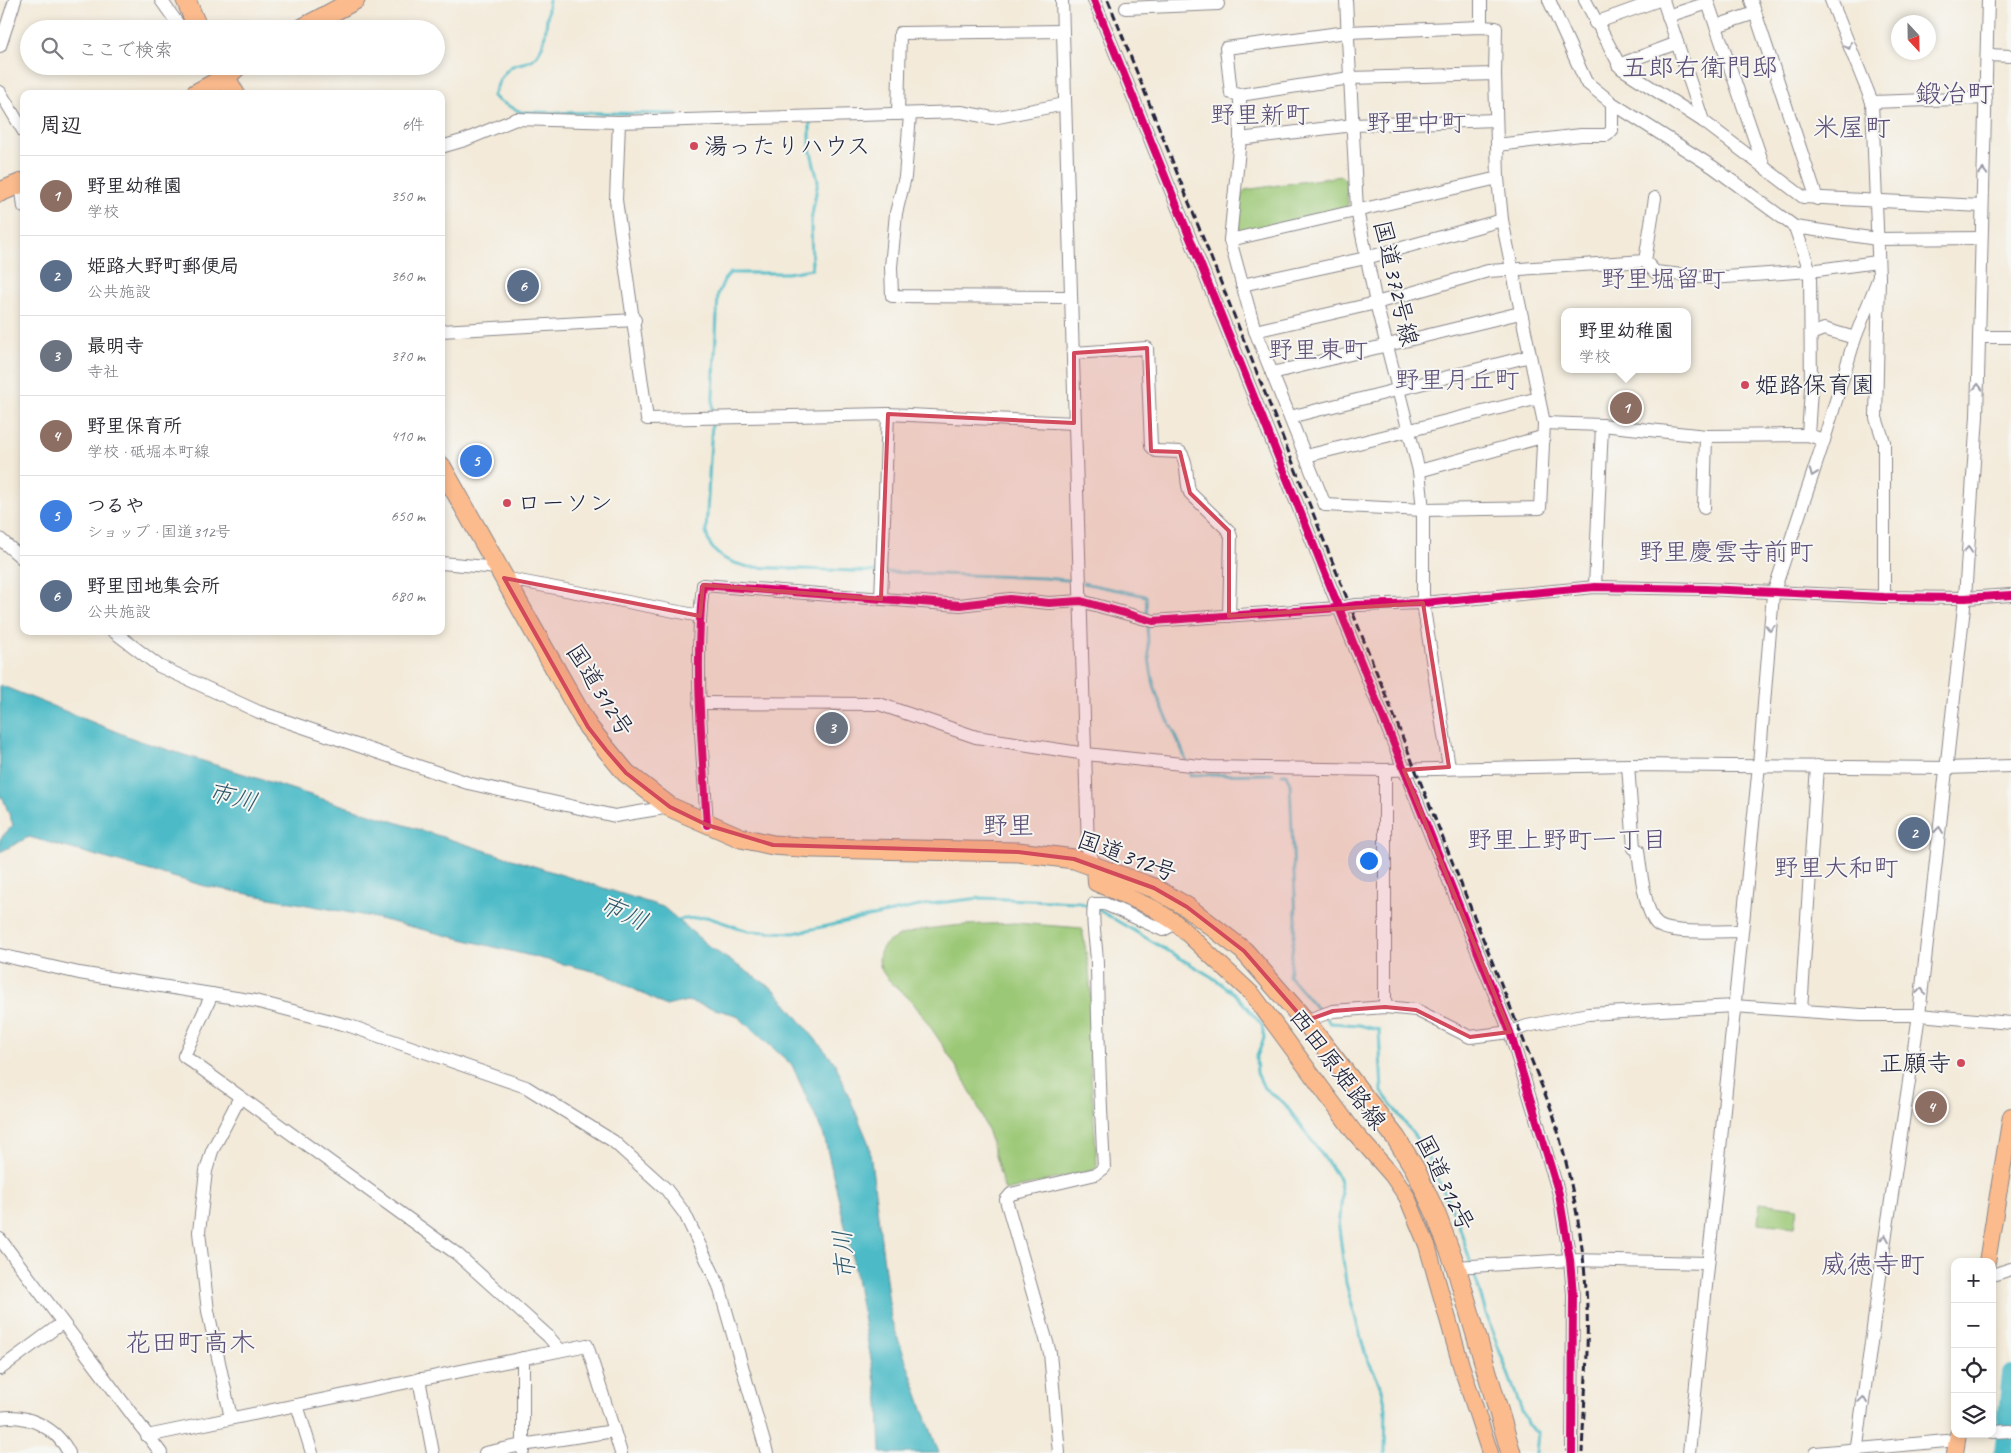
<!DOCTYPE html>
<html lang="ja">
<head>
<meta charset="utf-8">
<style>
	:root { --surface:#fff; --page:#f7f7f7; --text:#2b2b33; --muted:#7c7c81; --line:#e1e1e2; --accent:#d1495b }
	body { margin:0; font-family:Caveat,"Klee One",sans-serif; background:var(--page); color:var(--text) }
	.controls { position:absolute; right:15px; bottom:15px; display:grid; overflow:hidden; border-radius:10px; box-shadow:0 2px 8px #0003 }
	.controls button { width:45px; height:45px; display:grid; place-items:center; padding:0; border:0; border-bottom:1px solid var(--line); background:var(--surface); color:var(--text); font:25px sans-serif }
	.compass { position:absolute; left:1891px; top:15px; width:45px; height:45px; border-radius:50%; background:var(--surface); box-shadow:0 2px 8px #0003; rotate:158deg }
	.you { position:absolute; left:1368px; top:860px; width:18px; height:18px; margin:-12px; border:4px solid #fff; border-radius:50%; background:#1a73e8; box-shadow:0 0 0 8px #1a73e833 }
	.badge { display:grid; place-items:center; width:32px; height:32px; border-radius:50%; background:var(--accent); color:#fff; font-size:16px; font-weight:700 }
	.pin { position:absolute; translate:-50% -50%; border:2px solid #fff; box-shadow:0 1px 5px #0006 }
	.popup { position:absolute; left:1561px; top:308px; width:130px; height:65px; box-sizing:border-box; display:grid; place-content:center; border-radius:10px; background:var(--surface); filter:drop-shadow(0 1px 4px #0005); font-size:16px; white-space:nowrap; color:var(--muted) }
	.popup b { font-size:19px; color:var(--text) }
	.popup::after { content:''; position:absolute; left:50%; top:100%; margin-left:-10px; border:10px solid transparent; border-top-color:var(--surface) }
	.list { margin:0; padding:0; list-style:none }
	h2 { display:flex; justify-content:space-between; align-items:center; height:65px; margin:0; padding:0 20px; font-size:21px }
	h2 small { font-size:16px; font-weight:400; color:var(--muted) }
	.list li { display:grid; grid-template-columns:32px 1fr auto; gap:15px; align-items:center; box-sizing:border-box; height:80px; padding:0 20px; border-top:1px solid var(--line) }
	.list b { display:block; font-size:19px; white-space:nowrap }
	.list p { margin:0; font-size:16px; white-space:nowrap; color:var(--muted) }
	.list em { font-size:16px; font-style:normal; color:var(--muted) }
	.icon { flex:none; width:28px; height:28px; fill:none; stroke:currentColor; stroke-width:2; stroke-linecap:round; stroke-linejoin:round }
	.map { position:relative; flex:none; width:2011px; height:1453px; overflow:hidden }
	.search { position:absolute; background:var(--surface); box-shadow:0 2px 8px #0003; left:20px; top:20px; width:425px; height:55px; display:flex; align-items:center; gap:12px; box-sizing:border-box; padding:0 18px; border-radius:28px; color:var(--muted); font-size:19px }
	.panel { position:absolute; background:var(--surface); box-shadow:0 2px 8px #0003; left:20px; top:90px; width:425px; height:545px; border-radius:10px }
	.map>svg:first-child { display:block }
	.green { fill:#9bc876; stroke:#5e7558 }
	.water { fill:#4ebbc7; stroke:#386e81 }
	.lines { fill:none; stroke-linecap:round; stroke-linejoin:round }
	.stream { stroke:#4ebbc7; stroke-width:3 }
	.river { stroke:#4ebbc7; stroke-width:18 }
	.minor-casing { stroke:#8a868a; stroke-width:14 }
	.major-casing { stroke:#8a868a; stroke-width:18 }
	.highway-casing { stroke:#8a868a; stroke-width:21 }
	.minor { stroke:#fff; stroke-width:12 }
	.major { stroke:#fbbb8d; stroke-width:16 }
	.highway { stroke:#fbbb8d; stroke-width:19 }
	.rail { stroke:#22223b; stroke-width:3; stroke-dasharray:8 4; stroke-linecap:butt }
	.cycleway-casing { stroke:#f6f6f2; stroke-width:11 }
	.cycleway { stroke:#d6006c; stroke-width:8 }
	.oneway { stroke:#9c9ca7 }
	.marked { fill:#d1495b; fill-opacity:0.2; stroke:#d1495b; stroke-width:4; stroke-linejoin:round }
	.poi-dot { fill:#d1495b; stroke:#f6f6f2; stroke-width:2 }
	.labels { text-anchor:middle; stroke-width:4; stroke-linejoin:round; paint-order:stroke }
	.poi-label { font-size:24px; fill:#22223b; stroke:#f6f6f2; text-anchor:start }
	.street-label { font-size:24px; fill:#22223b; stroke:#f6f6f2 }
	.neighbourhood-label { font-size:25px; fill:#5c4d76; stroke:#f6f6f2 }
	.water-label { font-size:25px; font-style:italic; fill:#31586c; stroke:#f6f6f2 }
	.quarter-label { font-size:26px; fill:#5c4d76; stroke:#f6f6f2 }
</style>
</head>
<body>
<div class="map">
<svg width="2011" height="1453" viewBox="0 0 2011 1453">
	<rect width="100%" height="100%" fill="#f6f6f2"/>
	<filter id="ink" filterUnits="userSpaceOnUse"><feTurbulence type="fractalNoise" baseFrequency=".02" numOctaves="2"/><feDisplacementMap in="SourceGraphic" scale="10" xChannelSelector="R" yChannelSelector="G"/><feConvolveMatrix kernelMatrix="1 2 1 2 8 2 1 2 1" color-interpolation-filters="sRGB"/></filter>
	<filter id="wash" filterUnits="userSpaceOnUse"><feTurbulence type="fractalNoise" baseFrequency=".0096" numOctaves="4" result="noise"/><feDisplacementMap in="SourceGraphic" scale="20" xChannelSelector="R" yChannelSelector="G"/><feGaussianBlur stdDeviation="1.12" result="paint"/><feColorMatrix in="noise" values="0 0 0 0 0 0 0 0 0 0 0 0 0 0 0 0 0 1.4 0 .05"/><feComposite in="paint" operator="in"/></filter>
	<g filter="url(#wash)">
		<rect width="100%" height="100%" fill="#f3ead9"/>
		<g class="green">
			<path d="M 1341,176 L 1346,180 L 1348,205 L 1344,210 L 1238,232 L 1241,194 L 1245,190 Z"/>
			<path d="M 1015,923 L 1082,928 L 1089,969 L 1093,1025 L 1090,1061 L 1097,1165 L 1094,1170 L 1005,1191 C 997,1165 991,1136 980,1111 C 963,1074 938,1037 914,1004 C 902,989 874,976 880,953 C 889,922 988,925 1015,923 Z"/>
			<path d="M 1760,1203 L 1798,1208 L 1795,1227 L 1758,1223 Z"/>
		</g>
		<path class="water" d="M 0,685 L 137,740 L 663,907 L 711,948 L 775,990 L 835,1063 L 869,1144 L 891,1319 L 939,1453 L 881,1453 L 879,1402 L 851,1252 L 824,1136 L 792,1065 L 736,1015 L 687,1001 L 666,1006 L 605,974 L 367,916 L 205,886 L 29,837 L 0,852 L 0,839 L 13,825 L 3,798 L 0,797 Z"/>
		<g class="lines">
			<g class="stream">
				<path d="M 549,0 C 546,18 548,47 533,59 C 529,62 520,64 515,65 C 502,70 498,85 493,96 L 499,101 L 521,112 L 677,114"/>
				<path d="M 712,416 L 718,294 L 724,280 L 730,273 L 787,273 L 812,269 L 811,221 L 818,181 L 810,148 L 810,120"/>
				<path d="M 712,422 L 706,532 C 710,555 727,562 749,567 L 879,572"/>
				<path d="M 886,572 L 1044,578 L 1077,581"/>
				<path d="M 1083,583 L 1146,596 L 1147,616"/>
				<path d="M 1147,622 C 1148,648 1149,673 1158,698 C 1166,720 1179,737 1186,761"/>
				<path d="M 1189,769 L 1190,775 L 1273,774"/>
				<path d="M 1282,774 L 1286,774 L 1290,784 L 1296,919 L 1289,976 L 1320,1012"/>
				<path d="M 1097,909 L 1212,977 L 1236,995 L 1262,1025 L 1264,1038 L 1256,1059 L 1257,1073 L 1264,1088 L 1284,1103 L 1339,1178 L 1342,1194 L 1339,1228 L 1346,1283 L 1366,1356 L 1382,1389 L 1386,1408 L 1385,1453"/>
				<path d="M 675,920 L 707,917 L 748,931 L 794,933 L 929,904 L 980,898 L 1078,902 L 1091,907"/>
				<path d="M 1326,1018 L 1330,1023 L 1359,1025 L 1379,1030 L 1382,1092 L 1424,1149 L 1459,1225 L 1471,1264"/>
				<path d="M 1473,1270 L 1489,1323 L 1527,1424 L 1538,1434 L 1536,1453"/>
			</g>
			<path class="river" d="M 2003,1453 L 2011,1373"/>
		</g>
	</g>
	<g filter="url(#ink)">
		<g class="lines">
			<defs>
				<g id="minor">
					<path d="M 161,0 L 180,27 L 198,28"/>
					<path d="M 1062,0 L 1088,849 L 1095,865"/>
					<path d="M 1094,0 L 1510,1032 L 1559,1194 L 1570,1260 L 1573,1294 L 1572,1453"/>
					<path d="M 1346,0 L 1357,210 L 1376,303 L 1419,471 L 1423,510 L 1423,603 L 1449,767"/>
					<path d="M 1549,0 L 1586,82 L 1612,103 L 1713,167 L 1795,227 L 1877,239 L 1981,238"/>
					<path d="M 1585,0 L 1621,68 L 1703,121 L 1803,197 L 1981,206"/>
					<path d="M 1663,0 L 1703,121"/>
					<path d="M 1707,0 L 1764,167"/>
					<path d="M 1751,0 L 1817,199"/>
					<path d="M 1831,0 L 1872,102 L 1879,277 L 1876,418 L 1884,442 L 1884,597"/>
					<path d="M 1126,8 L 1218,4"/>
					<path d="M 1668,16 L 1708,3"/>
					<path d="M 1595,23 L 1659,0"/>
					<path d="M 1716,26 L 1755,13"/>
					<path d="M 1481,27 L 1496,28 L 1495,74 L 1498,178 L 1502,220 L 1544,423 L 1540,508 L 1423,510 L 1325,505 L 1255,331 L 1230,240 L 1240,139 L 1240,95 L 1231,93 L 1226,48 L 1347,32 Z"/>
					<path d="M 1481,27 L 1481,0"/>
					<path d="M 0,46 L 15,0"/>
					<path d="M 1987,55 L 2011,56"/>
					<path d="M 1618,65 L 1677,43"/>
					<path d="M 0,92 L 24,132"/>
					<path d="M 1240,95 L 1350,78 L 1495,74"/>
					<path d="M 1872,102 L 1986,98"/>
					<path d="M 1065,104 L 993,118 L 961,112 L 619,122 L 616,200 L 647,419 L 888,414 L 1074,423"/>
					<path d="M 898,114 L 900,33 L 1062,31"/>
					<path d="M 910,115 L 905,177 L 896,213 L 891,267 L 892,296 L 1071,297"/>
					<path d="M 1240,139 L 1353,125 L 1496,120"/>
					<path d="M 1497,145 L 1581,135 L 1607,135 L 1612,130 L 1612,103"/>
					<path d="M 441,147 L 465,140 L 516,119 L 619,122"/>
					<path d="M 21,183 L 24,207"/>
					<path d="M 1655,198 L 1645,261 L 1655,272 L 1711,278 L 1810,271 L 1877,262"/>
					<path d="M 1795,227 L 1810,271 L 1811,389 L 1808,435"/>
					<path d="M 1230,240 L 1498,178"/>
					<path d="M 1242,285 L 1366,258 L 1502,220"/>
					<path d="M 441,331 L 635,320"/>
					<path d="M 1255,331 L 1376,303 L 1488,271 L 1645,261"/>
					<path d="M 1811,334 L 1824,329 L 1855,338"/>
					<path d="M 1979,337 L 2011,337"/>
					<path d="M 1074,353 L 1147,348 L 1151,446 L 1156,451 L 1180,452 C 1189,462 1185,481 1190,493 L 1229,531 L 1231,537 L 1229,616"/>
					<path d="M 1272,373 L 1520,313"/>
					<path d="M 1290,417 L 1530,356"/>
					<path d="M 1544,423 L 1602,425 L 1706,436 L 1808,435 L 1824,440"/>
					<path d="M 1306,456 L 1539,398"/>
					<path d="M 1419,471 L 1542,437"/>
					<path d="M 1704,508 L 1706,436"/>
					<path d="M 0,539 L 24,560"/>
					<path d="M 441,563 L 498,568"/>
					<path d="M 504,578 L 700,616"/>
					<path d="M 1595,587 L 1602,425"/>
					<path d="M 881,599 L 888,414"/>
					<path d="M 113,631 L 159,666 L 259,712 L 468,783 L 615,816 L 670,807"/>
					<path d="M 699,703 L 879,704 L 976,737 L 1086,754 L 1210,767 L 1385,770 L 1628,765 L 1946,768 L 2011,766"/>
					<path d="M 1628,765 L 1634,848 L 1638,850 C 1640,867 1645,913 1657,924 C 1669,935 1724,931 1741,931"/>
					<path d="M 707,825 C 702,745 694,665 703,585 L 960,605 L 1010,599 L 1049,603 L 1081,601 L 1153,621 L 1338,608 L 1356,605 L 1423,603 L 1595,587 L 1705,589 L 1884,597 L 1965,598 L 2011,595"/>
					<path d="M 0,955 L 79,973 L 255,1001 L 350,1026 L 526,1087 L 613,1141 L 666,1189 L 685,1214 L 719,1286 L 767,1453"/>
					<path d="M 212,994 L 184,1056 L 457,1254 L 548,1336 L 560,1350"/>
					<path d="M 1385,1007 L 1385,770"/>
					<path d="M 1801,1010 L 1817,766"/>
					<path d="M 1305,1021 L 1333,1011 L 1385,1007 L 1416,1010 L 1470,1037 L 1510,1032 L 1527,1026 L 1588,1014 L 1734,1006 L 1861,1015 L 1919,1015 L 2011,1023"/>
					<path d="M 0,1239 L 161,1453"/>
					<path d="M 1456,1267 L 1570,1260 L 1708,1263"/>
					<path d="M 1992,1275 L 2011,1269"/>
					<path d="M 523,1358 L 523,1451"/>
					<path d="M 0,1369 L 62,1323"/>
					<path d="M 419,1379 L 433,1453"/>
					<path d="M 297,1405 L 312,1453"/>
					<path d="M 0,1418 C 27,1413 57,1428 69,1453"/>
					<path d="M 231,1418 L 208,1311 L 199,1232 L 206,1171 L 212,1151 L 240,1097"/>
					<path d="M 1992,1432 L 2011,1431"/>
					<path d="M 147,1436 L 587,1345 L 621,1453"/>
					<path d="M 485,1453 L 522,1445 L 614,1431"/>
					<path d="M 1059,1453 L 1050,1353 L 1006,1200 L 1011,1194 L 1096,1174 L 1104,1168 C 1100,1100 1098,1033 1097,965 C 1097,944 1091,925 1094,904 L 1105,904 L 1163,930 L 1176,923"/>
					<path d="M 1689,1453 L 1759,765 L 1773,594 L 1824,440 L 1855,338 L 1879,277"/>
					<path d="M 1816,1453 L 1957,1440"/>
					<path d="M 1856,1453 L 1884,1247 L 1919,1015 L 1965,598 L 1977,416 L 1988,0"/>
				</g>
				<g id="major">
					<path d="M 1095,865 L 1096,883 L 1153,908 L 1176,923 L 1253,995 L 1354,1132 L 1392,1175 L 1407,1197 L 1427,1245 L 1461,1365 L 1490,1453"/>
					<path d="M 1987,1262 L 2011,1116"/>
					<path d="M 1955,1453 L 1958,1434"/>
				</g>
				<g id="highway">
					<path d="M 186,0 L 198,29"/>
					<path d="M 301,29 L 355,0"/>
					<path d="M 220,67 L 235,94"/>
					<path d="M 195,94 L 226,77 L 238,66"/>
					<path d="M 0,192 L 24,182"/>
					<path d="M 441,466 L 588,727 L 626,773 L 670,807 L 741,838 L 773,845 L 813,848 L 1018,852 L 1074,859 L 1154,888 L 1187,907 L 1244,951 L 1305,1021 L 1396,1138 L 1415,1169 L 1435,1212 L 1456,1267 L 1511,1453"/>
				</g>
			</defs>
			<use href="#minor" class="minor-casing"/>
			<use href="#major" class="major-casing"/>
			<use href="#highway" class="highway-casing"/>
			<use href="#minor" class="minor"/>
			<use href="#major" class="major"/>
			<use href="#highway" class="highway"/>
			<path class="rail" d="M 1108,0 L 1553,1114 C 1570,1172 1582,1229 1586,1289 C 1590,1342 1584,1400 1582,1453"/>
			<defs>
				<g id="cycleway">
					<path d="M 1094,0 L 1510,1032 L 1559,1194 L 1570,1260 L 1573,1294 L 1572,1453"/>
					<path d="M 707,825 C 702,745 694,665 703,585 L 960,605 L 1010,599 L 1049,603 L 1081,601 L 1153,621 L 1338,608 L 1356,605 L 1423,603 L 1595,587 L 1705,589 L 1884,597 L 1965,598 L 2011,595"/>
				</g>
			</defs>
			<use href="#cycleway" class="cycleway-casing"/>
			<use href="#cycleway" class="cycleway"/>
		</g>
		<defs><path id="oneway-chevron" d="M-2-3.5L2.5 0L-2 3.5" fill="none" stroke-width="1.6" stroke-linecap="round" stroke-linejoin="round" transform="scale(1.25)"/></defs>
		<g class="oneway">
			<use href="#oneway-chevron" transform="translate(1848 46) rotate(68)"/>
			<use href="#oneway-chevron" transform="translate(1983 172) rotate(-88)"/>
			<use href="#oneway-chevron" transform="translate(1978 387) rotate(-88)"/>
			<use href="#oneway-chevron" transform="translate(1813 473) rotate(109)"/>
			<use href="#oneway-chevron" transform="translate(1968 550) rotate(-86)"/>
			<use href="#oneway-chevron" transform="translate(1770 628) rotate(94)"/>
			<use href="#oneway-chevron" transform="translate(1939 830) rotate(-84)"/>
			<use href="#oneway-chevron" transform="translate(1921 991) rotate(-84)"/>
			<use href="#oneway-chevron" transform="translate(1885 1238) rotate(-81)"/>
			<use href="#oneway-chevron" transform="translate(1863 1400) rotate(-82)"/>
		</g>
	</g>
	<path class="marked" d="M 1147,348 L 1151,451 L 1180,452 L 1190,493 L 1229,531 L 1229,616 L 1423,603 L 1449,767 L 1404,770 L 1510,1032 L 1470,1037 L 1416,1010 L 1385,1007 L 1333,1011 L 1305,1021 L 1244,951 L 1187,907 L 1154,888 L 1074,859 L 1018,852 L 773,845 L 707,825 L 670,807 L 626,773 L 606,750 L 588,727 L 504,578 L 700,616 L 703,585 L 881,599 L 888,414 L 1074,423 L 1074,353 Z"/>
	<g class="poi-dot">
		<circle cx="694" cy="146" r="5"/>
		<circle cx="1745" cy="385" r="5"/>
		<circle cx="507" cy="503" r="5"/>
		<circle cx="1961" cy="1063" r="5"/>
	</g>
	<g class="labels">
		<g class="poi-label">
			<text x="704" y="154">湯ったりハウス</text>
			<text x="1755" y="393">姫路保育園</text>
			<text x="517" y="511">ローソン</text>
			<text x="1951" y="1071" text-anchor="end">正願寺</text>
		</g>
		<g class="street-label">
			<text transform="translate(1396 283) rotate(77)" y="8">国道372号線</text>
			<text transform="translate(600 690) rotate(58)" y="8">国道312号</text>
			<text transform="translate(1127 856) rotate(20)" y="8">国道312号</text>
			<text transform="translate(1338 1069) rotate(53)" y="8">西田原姫路線</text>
			<text transform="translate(1445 1183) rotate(64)" y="8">国道312号</text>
		</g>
		<g class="neighbourhood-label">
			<text x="1260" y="123">野里新町</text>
			<text x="1416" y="131">野里中町</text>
			<text x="1663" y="287">野里堀留町</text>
			<text x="1318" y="358">野里東町</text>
			<text x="1457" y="388">野里月丘町</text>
			<text x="1726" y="560">野里慶雲寺前町</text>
			<text x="1567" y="848">野里上野町一丁目</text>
			<text x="1836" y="876">野里大和町</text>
		</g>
		<g class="water-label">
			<text transform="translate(233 796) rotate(15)" y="9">市川</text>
			<text transform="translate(624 912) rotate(25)" y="9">市川</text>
			<text transform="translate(843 1255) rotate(-94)" y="9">市川</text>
		</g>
		<g class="quarter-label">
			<text x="1700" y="76">五郎右衛門邸</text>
			<text x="1954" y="102">鍛冶町</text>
			<text x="1852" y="136">米屋町</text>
			<text x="1008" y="834">野里</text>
			<text x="1873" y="1273">威徳寺町</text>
			<text x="190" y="1351">花田町高木</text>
		</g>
	</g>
</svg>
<div class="controls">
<button>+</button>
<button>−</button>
<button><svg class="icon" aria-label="locate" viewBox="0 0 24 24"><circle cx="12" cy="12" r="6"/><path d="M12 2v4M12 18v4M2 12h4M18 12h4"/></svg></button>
<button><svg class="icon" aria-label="layers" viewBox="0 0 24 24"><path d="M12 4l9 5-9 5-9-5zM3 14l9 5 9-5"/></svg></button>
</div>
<svg class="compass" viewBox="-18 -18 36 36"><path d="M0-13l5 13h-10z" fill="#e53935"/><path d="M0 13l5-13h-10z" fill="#7c7c81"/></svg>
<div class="you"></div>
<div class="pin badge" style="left:1626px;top:408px;background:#8d6e63">1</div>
<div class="popup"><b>野里幼稚園</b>学校</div>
<div class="pin badge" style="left:1914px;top:833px;background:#5c6f8a">2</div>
<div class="pin badge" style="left:832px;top:728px;background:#6b7280">3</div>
<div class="pin badge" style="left:1931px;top:1107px;background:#8d6e63">4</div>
<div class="pin badge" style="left:476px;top:461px;background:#3f7fe0">5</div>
<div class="pin badge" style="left:523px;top:286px;background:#5c6f8a">6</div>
<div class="search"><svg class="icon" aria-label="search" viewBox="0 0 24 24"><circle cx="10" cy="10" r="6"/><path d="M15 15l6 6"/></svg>ここで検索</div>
<section class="panel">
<h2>周辺<small>6件</small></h2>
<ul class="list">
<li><span class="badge" style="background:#8d6e63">1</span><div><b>野里幼稚園</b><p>学校</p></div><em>350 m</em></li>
<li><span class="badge" style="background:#5c6f8a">2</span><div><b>姫路大野町郵便局</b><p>公共施設</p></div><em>360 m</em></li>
<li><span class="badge" style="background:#6b7280">3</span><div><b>最明寺</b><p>寺社</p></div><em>370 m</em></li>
<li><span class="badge" style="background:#8d6e63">4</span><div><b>野里保育所</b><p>学校 · 砥堀本町線</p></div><em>410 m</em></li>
<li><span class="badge" style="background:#3f7fe0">5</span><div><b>つるや</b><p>ショップ · 国道312号</p></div><em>650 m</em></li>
<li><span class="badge" style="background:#5c6f8a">6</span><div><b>野里団地集会所</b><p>公共施設</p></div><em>680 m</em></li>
</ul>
</section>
</div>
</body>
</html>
